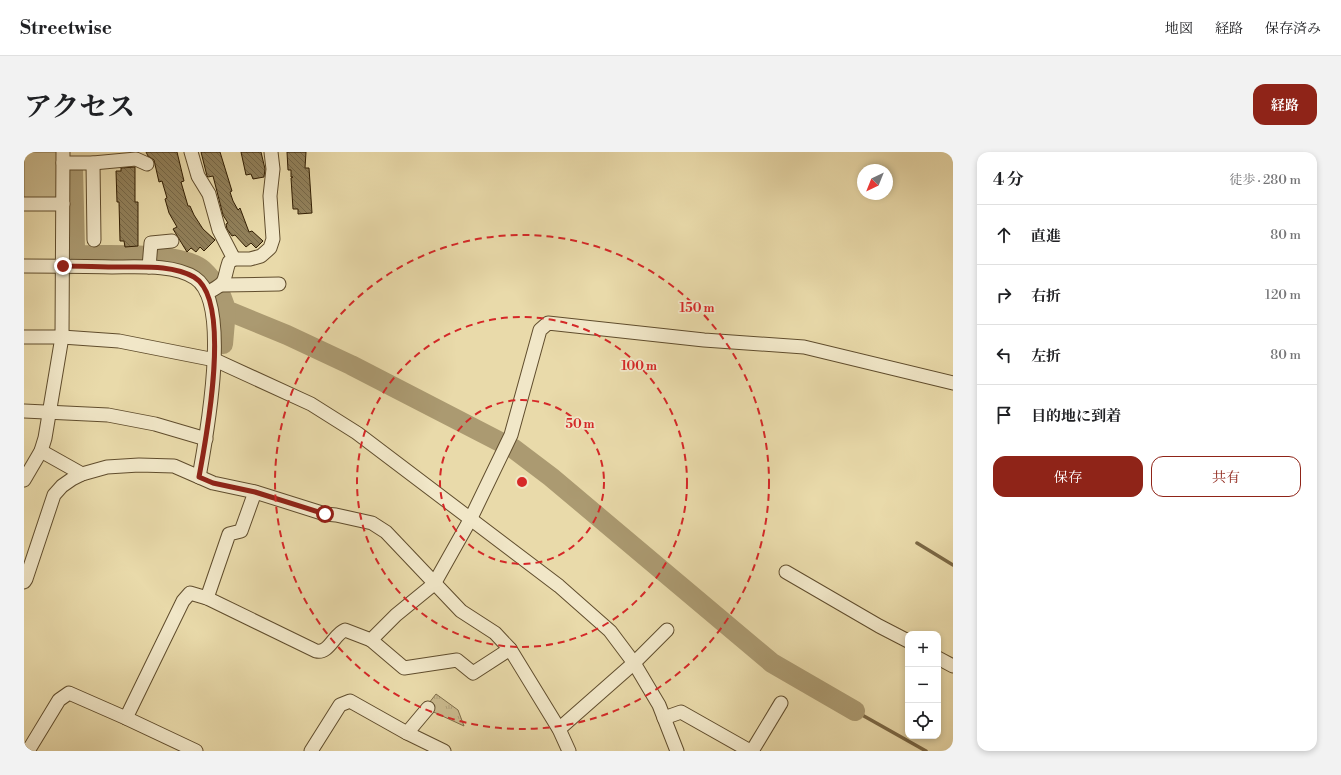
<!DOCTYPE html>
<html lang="ja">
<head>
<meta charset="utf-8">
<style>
	:root { --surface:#fff; --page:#f2f2f2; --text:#202124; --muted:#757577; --line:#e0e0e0; --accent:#8f2418 }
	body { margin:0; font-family:"Libre Bodoni","Noto Serif JP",serif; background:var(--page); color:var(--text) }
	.controls { position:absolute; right:12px; bottom:12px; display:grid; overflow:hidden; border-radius:8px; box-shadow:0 2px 6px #0003 }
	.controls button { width:36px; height:36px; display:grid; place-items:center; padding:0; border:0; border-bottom:1px solid var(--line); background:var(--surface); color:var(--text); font:20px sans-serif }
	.compass { position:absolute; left:833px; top:12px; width:36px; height:36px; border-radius:50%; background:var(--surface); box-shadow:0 2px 6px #0003; rotate:223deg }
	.stop { position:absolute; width:12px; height:12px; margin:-9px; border:3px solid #8f2418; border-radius:50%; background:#fff }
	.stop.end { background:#8f2418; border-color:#fff; box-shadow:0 1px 4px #0008 }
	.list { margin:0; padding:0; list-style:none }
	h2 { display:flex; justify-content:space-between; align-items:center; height:52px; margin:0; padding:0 16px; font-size:17px }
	h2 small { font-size:13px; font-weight:400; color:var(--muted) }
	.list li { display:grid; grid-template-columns:26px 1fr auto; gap:12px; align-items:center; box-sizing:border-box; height:60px; padding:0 16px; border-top:1px solid var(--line) }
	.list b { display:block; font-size:15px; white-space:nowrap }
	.list em { font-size:13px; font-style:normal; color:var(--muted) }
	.actions { display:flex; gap:8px; padding:12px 16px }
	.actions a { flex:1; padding:9px 0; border:1px solid var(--accent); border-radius:12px; text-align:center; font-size:14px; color:var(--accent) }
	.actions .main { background:var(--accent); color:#fff }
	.icon { flex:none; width:22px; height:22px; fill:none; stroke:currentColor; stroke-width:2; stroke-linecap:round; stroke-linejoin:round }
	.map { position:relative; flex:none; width:929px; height:599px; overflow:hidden; border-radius:12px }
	header { display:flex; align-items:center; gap:24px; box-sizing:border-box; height:56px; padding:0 20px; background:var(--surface); border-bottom:1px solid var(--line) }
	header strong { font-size:19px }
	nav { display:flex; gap:22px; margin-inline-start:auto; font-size:14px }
	.intro { display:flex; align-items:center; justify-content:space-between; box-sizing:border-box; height:96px; padding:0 24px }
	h1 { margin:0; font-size:28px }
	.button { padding:10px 18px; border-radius:12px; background:var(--accent); color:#fff; font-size:14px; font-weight:700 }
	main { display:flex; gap:24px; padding:0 24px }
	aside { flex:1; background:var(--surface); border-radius:12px; box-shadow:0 2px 6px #0003 }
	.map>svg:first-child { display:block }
	.grass { fill:#caba8e; stroke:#7e6c48 }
	.park { fill:url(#park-tufts); stroke:#7e6c48 }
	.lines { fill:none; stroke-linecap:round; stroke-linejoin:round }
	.stream { stroke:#7b6845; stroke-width:3.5 }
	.river { stroke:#ab9a71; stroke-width:20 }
	.building { fill:url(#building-back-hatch); stroke:#321e03 }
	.minor-casing { stroke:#604d2d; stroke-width:15 }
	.minor { stroke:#f1e7c8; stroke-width:13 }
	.route { stroke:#8f2418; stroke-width:5 }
	.ring { fill:none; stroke:#d62828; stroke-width:2; stroke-dasharray:7 5 }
	.centre { fill:#d62828; stroke:#f1e7c8; stroke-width:2 }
	.ring-label { font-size:12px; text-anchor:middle; font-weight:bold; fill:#d62828; stroke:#f1e7c8; stroke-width:3.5; stroke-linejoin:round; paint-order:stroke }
</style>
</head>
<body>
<header>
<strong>Streetwise</strong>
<nav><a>地図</a><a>経路</a><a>保存済み</a></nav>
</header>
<div class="intro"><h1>アクセス</h1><a class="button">経路</a></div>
<main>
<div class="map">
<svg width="929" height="599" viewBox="0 0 929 599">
	<defs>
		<pattern id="park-tufts" width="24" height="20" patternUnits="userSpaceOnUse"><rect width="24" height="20" fill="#caba8e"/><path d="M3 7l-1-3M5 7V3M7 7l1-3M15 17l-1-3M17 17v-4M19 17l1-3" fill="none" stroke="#ae9f79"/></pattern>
		<pattern id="building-back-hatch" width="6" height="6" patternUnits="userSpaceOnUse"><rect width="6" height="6" fill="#91805a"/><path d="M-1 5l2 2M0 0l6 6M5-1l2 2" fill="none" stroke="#776848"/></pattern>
	</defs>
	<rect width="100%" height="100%" fill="#e9daaa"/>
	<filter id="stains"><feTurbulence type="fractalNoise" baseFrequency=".005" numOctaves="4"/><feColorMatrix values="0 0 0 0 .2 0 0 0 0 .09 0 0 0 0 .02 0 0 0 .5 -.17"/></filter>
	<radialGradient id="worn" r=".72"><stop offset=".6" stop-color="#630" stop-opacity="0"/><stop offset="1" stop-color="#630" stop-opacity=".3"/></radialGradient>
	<rect class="grass" x="0" y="0" width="39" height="52"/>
	<path class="park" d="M 412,542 L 434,558 L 440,574 L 401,556 Z"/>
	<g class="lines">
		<g class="stream">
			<path d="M 893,391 L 929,413"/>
			<path d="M 831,559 L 902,599"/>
		</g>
		<g class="river">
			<path d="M 49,17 L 51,96 L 56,103 C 86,104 157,99 179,118 C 191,129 198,143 202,158 L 263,183 L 327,213 L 490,297 L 527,325 L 748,511 L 831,559"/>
			<path d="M 199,192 L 202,158"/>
		</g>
	</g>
	<g class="building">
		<path d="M 122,0 L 153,0 L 160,29 L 157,30 L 164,54 L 166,54 L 170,63 L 179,77 L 191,88 L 180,99 L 176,95 L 172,100 L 167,96 L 163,100 L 149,77 L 153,75 L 145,61 L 141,47 L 143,46 L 138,29 L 135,30 L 130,8 L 124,4 Z"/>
		<path d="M 177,0 L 196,0 L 208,39 L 206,40 L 209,49 L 214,58 L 216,56 L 225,80 L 228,79 L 239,89 L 232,96 L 227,91 L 222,95 L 211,83 L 208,84 L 203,77 L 202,72 L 204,71 L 199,63 L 189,24 L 184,25 L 183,24 Z"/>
		<path d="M 217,0 L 237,0 L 241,17 L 240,25 L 229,27 L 227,22 L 222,23 Z"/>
		<path d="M 263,0 L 282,0 L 281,16 L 285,16 L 288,61 L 274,62 L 274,57 L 269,57 L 267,26 L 269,25 L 267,25 L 267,18 L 264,18 Z"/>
		<path d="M 111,15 L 111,50 L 114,50 L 114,94 L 101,95 L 100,89 L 96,89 L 95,50 L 93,50 L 92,19 L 97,19 L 97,16 Z"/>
	</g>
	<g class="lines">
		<defs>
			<g id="minor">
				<path d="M 167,0 L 174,24 L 185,42 L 195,78 L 210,107"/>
				<path d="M 39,11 L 69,11 L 112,7 L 123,12"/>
				<path d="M 69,11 L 70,88"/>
				<path d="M 0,52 L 39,52"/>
				<path d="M 0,114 C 29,114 58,114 88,115 C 112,115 150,112 171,126 C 208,150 182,286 175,325"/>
				<path d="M 125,115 L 127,91 L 148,89"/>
				<path d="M 198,133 L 255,132"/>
				<path d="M 183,141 C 205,129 198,131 205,110 L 210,107 L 226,107 L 237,104 L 246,96 L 249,87 L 246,44 L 249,17 L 247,0"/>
				<path d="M 0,185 L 38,185 L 95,189 L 191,208 L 287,252 L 333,281 L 535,434 L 586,479 L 610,511 L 635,553 L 653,599"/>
				<path d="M 0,259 L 84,263 L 131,272 L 182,287"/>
				<path d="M 17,299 L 58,322"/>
				<path d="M 0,328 L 17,299 L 21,286 L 38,185 L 39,0"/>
				<path d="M 762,420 L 855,474 L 884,489"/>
				<path d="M 0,430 L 2,427 L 30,343 L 38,334 L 48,327 L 58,322 L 83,315 L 115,313 L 150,314 L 189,331 L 231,340 L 301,362 L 312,363 L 348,371 L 362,380 L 437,459 L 471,481 L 486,497 L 535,577 L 545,599"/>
				<path d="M 183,446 L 205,382 L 217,379 L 231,340"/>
				<path d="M 347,488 L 380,516 L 433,508 L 449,521 L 486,497"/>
				<path d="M 914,506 L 929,514"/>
				<path d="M 102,566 L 159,449 L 166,441 L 183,446 L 292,499 C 305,502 310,482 321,478 L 347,488 L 372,463 L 410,432 L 446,368 L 487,283 L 516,178 L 524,171 L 680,188 L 780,195 L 929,231"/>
				<path d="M 640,566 L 657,560 L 726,599"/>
				<path d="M 535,577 L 610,511 L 643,478"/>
				<path d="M 383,581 L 404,556"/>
				<path d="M 4,599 L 35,548 L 45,541 L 102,566 L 172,599"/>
				<path d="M 287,599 L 316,553 L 326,549 L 383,581 L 420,599"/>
				<path d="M 728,599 L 757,551"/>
			</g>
		</defs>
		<use href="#minor" class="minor-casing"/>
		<use href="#minor" class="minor"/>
	</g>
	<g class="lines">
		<path class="route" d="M 39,114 C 58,114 77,115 96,115 C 120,115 149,113 170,125 C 209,148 182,287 175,325 L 189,331 L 231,340 L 301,362"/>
	</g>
	<g class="ring">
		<circle cx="498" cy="330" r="82"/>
		<circle cx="498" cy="330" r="165"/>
		<circle cx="498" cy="330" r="247"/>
	</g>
	<circle cx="498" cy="330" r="6" class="centre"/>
	<g class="ring-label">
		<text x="673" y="160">150 m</text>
		<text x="615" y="218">100 m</text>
		<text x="556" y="276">50 m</text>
	</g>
	<rect width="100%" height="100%" filter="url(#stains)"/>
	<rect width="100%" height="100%" fill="url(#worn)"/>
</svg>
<div class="controls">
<button>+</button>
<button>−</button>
<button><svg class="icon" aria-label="locate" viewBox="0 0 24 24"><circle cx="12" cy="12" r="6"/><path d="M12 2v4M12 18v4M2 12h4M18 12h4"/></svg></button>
</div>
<svg class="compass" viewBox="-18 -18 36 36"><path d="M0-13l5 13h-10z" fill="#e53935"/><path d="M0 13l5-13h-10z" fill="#757577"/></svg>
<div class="stop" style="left:301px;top:362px"></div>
<div class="stop end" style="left:39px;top:114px"></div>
</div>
<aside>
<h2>4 分<small>徒歩 · 280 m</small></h2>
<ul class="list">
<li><svg class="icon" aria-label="ahead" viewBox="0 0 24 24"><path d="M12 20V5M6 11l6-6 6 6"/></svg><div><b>直進</b></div><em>80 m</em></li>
<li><svg class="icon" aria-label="right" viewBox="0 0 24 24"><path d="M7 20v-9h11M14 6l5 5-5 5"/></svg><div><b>右折</b></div><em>120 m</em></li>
<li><svg class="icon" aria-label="left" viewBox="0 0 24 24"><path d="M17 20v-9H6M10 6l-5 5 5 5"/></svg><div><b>左折</b></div><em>80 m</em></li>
<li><svg class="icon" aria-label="arrive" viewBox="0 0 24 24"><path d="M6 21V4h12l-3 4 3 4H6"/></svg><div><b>目的地に到着</b></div></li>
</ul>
<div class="actions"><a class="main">保存</a><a>共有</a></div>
</aside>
</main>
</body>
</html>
